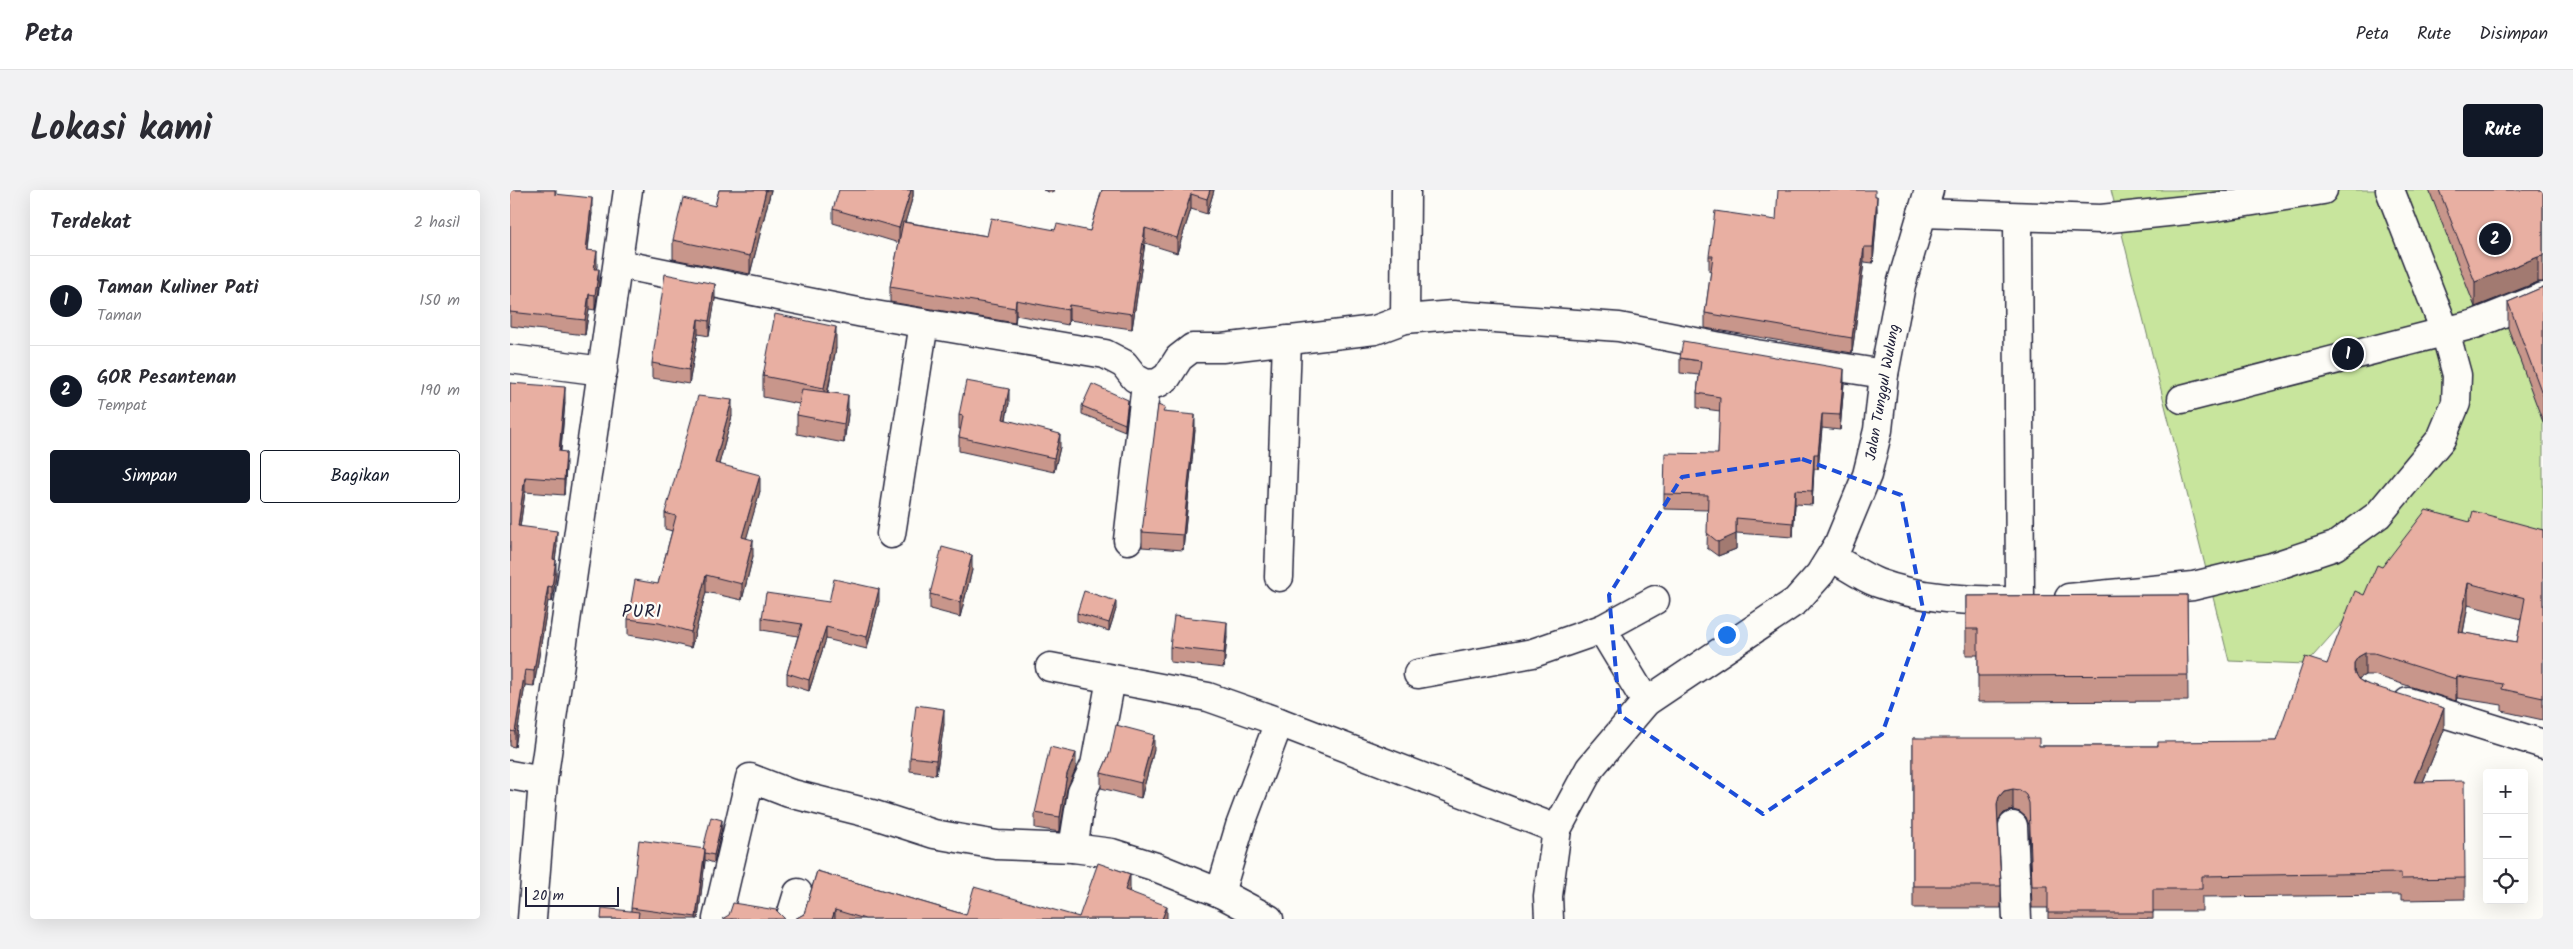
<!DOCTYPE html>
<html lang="id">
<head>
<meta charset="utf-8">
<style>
	:root { --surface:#fff; --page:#f2f2f3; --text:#2b2b33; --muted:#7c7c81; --line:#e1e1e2; --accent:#111827 }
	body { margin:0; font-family:Kalam,sans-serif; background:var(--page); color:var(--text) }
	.controls { position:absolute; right:15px; bottom:15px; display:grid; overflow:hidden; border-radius:5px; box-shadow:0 5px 20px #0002 }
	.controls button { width:45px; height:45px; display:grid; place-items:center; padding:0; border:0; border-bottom:1px solid var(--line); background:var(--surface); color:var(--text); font:25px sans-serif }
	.scale { position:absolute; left:15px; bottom:12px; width:94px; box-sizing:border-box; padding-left:5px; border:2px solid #22223b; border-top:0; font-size:14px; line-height:18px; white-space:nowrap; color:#22223b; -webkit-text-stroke:4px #fdfcf7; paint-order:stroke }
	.you { position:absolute; left:1216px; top:444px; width:18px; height:18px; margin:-12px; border:4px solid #fff; border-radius:50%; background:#1a73e8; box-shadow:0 0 0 8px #1a73e833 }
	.badge { display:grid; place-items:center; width:32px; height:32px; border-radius:50%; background:var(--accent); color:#fff; font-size:16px; font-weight:700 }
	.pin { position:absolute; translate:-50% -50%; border:2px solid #fff; box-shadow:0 1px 5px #0006 }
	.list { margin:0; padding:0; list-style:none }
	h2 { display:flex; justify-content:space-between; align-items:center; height:65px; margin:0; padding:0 20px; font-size:21px }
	h2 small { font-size:16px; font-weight:400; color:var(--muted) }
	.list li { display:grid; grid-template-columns:32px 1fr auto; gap:15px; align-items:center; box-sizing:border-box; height:90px; padding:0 20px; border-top:1px solid var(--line) }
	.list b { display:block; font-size:19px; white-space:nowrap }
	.list p { margin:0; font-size:16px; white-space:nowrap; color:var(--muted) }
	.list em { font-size:16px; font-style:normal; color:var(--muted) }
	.actions { display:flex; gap:10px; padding:15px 20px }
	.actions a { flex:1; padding:11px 0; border:1px solid var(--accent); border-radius:5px; text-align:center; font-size:18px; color:var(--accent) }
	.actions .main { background:var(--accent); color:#fff }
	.icon { flex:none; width:28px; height:28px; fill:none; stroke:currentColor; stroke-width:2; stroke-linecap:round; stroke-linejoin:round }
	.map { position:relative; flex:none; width:2033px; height:729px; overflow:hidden; border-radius:5px }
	header { display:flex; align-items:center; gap:30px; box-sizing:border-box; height:70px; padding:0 25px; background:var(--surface); border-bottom:1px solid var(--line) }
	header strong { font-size:24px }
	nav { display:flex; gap:28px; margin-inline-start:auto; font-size:18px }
	.intro { display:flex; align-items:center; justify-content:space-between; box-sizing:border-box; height:120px; padding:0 30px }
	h1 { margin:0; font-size:35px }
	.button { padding:12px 22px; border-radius:5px; background:var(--accent); color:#fff; font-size:18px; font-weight:700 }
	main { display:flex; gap:30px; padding:0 30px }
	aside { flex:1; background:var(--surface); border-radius:5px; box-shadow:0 5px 20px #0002 }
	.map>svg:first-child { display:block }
	.green { fill:#c8e59d; stroke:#75846c }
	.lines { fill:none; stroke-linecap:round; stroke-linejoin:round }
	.minor-casing { stroke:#22223b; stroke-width:31 }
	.major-casing { stroke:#22223b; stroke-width:31 }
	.minor { stroke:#fdfcf7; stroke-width:28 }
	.major { stroke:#fdfcf7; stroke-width:28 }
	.wall { fill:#c8968b; stroke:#22223b; fill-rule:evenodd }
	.shaded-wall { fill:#a27a71; stroke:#22223b }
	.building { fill:#e8afa2; stroke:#22223b; fill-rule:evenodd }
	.marked { fill:none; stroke:#1d4ed8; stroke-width:4; stroke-dasharray:10 6; stroke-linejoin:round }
	.labels { text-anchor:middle; stroke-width:4.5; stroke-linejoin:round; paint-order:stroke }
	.street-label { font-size:15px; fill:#22223b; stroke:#fdfcf7 }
	.quarter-label { font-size:18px; letter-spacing:1px; fill:#22223b; stroke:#fdfcf7 }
</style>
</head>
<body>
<header>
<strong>Peta</strong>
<nav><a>Peta</a><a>Rute</a><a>Disimpan</a></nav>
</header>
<div class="intro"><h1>Lokasi kami</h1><a class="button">Rute</a></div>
<main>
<aside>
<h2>Terdekat<small>2 hasil</small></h2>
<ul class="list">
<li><span class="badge">1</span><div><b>Taman Kuliner Pati</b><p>Taman</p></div><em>150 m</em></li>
<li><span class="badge">2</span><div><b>GOR Pesantenan</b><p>Tempat</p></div><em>190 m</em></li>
</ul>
<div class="actions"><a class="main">Simpan</a><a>Bagikan</a></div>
</aside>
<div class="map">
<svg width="2033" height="729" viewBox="0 0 2033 729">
	<rect width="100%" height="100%" fill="#fdfcf7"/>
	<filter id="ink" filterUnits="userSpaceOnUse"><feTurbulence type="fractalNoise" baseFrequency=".02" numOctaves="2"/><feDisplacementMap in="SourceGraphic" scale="10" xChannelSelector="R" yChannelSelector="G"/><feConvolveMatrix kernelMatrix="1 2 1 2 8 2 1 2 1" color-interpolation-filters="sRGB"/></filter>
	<g filter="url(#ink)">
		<path class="green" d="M 1601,0 L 2033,0 L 2033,358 L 1924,329 L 1796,474 L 1719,471 Z"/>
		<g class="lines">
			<defs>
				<g id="minor">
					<path d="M 1412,23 L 1591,29 L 1705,17 L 1813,0"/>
					<path d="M 1508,27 L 1510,411"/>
					<path d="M 109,74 L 353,123 L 595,164 L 614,174 L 625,188 L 636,194 L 648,193 L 657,187 L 669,168 L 682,158 L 712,158 L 865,140 L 895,129 L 943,125 L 1109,137 L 1246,164 L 1374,184"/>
					<path d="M 895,129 L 896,0"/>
					<path d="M 0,169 L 93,181"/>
					<path d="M 1672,209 L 1965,134 L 2033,107"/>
					<path d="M 381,344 L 414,133"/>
					<path d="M 618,350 L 636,194"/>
					<path d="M 1321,367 C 1336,375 1352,387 1368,393 C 1409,408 1451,410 1493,411"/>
					<path d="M 769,387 L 777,150"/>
					<path d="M 1559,408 L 1683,396 L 1762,377 L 1825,356 L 1868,325 L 1931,249 L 1946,213 L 1947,185 L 1935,141 L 1880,0"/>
					<path d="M 1092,439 L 1145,410"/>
					<path d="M 540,477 L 698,507 L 769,532 L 1047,639"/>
					<path d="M 908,484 L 1023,463 L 1092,439 L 1136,512"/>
					<path d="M 1898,512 L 2033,554"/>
					<path d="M 0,585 L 33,591"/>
					<path d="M 1503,636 L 1507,729"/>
					<path d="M 563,658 L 572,602 L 585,575 L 601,489"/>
					<path d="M 710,703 L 730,636 L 769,532"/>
					<path d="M 22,729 L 33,591 L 118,0"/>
					<path d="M 207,729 L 240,588 L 279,603 L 362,624 L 424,644 L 487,655 L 563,658 L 602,663 L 643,676 L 710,703 L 759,729"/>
					<path d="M 280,729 L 288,703"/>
				</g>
				<path id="major" d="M 1039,729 L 1038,706 L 1047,639 L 1080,578 L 1136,512 L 1286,411 L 1310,384 L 1328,355 L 1357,285 L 1368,240 L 1374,184 L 1391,95 L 1419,0"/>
			</defs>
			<use href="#minor" class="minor-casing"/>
			<use href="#major" class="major-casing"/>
			<use href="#minor" class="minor"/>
			<use href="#major" class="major"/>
		</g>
		<g class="wall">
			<path d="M 0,0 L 46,0 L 46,4 L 82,23 L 78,60 L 87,76 L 86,79 L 89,94 L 85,120 L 79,119 L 75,145 L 0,136 Z"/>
			<path d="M 209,0 L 261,0 L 240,84 L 163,69 L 163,50 L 205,16 Z"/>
			<path d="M 403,0 L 403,6 L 395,32 L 477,46 L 545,40 L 580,41 L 592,0 L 704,0 L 697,24 L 681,19 L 667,63 L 635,53 L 622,139 L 559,130 L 558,135 L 506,125 L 505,133 L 380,112 L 380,97 L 389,53 L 323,33 L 323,19 Z"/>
			<path d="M 533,0 L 544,0 L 542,3 Z"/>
			<path d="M 1919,0 L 2033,0 L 2033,92 L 2028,92 L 1965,117 Z"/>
			<path d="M 1366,6 L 1367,22 L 1363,73 L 1354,72 L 1342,163 L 1195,138 L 1195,123 L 1201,81 L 1199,81 L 1199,66 L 1266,30 Z"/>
			<path d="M 2033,97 L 2033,232 L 1998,138 L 1998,112 Z"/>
			<path d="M 205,109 L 199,146 L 188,144 L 179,194 L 142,188 L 142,173 Z"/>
			<path d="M 326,158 L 318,202 L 338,224 L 334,253 L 287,244 L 287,225 L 289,214 L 253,207 L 253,186 Z"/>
			<path d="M 1170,168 L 1334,193 L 1330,240 L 1312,238 L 1308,279 L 1304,279 L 1302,315 L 1285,314 L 1283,347 L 1226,343 L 1226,359 L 1208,366 L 1197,358 L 1198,320 L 1154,319 L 1154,304 L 1208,264 L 1210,221 L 1187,218 L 1187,203 L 1189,185 L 1170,183 Z"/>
			<path d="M 0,193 L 55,212 L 51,261 L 56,277 L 54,305 L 15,302 L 10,336 L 47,356 L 45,370 L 46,385 L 42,412 L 38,411 L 24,496 L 15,495 L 5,557 L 0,556 Z"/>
			<path d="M 499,213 L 496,230 L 550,257 L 544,282 L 449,261 L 449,247 L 451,239 L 449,239 L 449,225 Z"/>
			<path d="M 572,216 L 618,217 L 615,241 L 572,224 Z"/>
			<path d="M 655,222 L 685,240 L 673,360 L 632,357 L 632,342 Z"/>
			<path d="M 222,226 L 209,274 L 250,301 L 236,348 L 243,366 L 232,410 L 196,402 L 181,458 L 149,450 L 118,445 L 118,429 L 148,394 L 162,341 L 155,339 L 155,323 Z"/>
			<path d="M 1960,332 L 2033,340 L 2033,530 L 1992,521 L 1992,515 L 1947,508 L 1946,511 L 1864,485 L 1855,485 L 1848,489 L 1934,540 L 1913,592 L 1955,688 L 1955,709 L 1891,710 L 1891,705 L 1692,707 L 1692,721 L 1643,721 L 1643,729 L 1538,729 L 1538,718 L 1522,718 L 1519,635 L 1516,627 L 1510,622 L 1503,620 L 1494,623 L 1489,629 L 1488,633 L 1491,696 L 1491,718 L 1403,718 L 1403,548 L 1529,556 L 1648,556 L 1766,551 L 1817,474 L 1854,405 L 1872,377 ZM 1958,415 L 2011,429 L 2007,452 L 1953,443 Z"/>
			<path d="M 462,380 L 450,427 L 420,419 L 420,404 Z"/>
			<path d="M 1677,405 L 1678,511 L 1468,512 L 1468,465 L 1456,465 L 1456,406 Z"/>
			<path d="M 369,411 L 357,459 L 316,449 L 299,501 L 277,494 L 277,483 L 288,446 L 252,440 L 252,428 L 319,412 Z"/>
			<path d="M 606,419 L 599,441 L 567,431 L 567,423 Z"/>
			<path d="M 717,447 L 714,478 L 660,472 L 660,457 Z"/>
			<path d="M 434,534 L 426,585 L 400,581 L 400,567 Z"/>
			<path d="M 644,560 L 631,608 L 591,598 L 591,583 L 600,563 Z"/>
			<path d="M 566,578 L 557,599 L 550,642 L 525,638 L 525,623 Z"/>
			<path d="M 212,638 L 204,673 L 195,670 L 188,729 L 91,729 L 121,721 L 121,718 L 193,659 Z"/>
			<path d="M 307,681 L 456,725 L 569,727 L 620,699 L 619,702 L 657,729 L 285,729 L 294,724 Z"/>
		</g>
		<g class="shaded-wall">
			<path d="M 256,0 L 261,0 L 240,84 L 240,66 Z"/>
			<path d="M 401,0 L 403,0 L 403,6 L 389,53 L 389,38 Z"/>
			<path d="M 700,0 L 704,0 L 697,24 L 697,9 Z"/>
			<path d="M 681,4 L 681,19 L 667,63 L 667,48 Z"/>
			<path d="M 1367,6 L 1367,22 L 1363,73 L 1363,57 Z"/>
			<path d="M 82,8 L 82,23 L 76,75 L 76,60 Z"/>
			<path d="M 635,38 L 635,53 L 622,139 L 622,124 Z"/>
			<path d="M 1354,57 L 1354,72 L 1342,163 L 1342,148 Z"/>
			<path d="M 87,61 L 87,76 L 84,94 L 84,79 Z"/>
			<path d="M 2028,67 L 2028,92 L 1965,117 L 1965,92 Z"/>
			<path d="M 89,79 L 89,94 L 85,120 L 85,105 Z"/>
			<path d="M 205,94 L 205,109 L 199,146 L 199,131 Z"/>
			<path d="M 79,104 L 79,119 L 75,145 L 75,130 Z"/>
			<path d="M 506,110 L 506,125 L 505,133 L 505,118 Z"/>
			<path d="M 559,115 L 559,130 L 558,135 L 558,120 Z"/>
			<path d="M 188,129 L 188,144 L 179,194 L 179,180 Z"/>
			<path d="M 326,137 L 326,158 L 314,219 L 314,198 Z"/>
			<path d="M 1334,179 L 1334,193 L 1330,240 L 1330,225 Z"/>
			<path d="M 55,197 L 55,212 L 49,276 L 49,261 Z"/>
			<path d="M 499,199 L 499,213 L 493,243 L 493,229 Z"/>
			<path d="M 338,205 L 338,224 L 334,253 L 334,234 Z"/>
			<path d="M 222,210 L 222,226 L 205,289 L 205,273 Z"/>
			<path d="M 618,210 L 618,217 L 615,241 L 615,234 Z"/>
			<path d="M 1312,224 L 1312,238 L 1308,279 L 1308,264 Z"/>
			<path d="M 685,225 L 685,240 L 673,360 L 673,345 Z"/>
			<path d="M 550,244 L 550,257 L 544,282 L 544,268 Z"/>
			<path d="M 56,262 L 56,277 L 54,305 L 54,290 Z"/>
			<path d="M 1304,264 L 1304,279 L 1302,315 L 1302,301 Z"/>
			<path d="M 250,285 L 250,301 L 232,364 L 232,347 Z"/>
			<path d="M 15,287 L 15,302 L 8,351 L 8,336 Z"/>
			<path d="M 1285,300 L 1285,314 L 1283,347 L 1283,333 Z"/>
			<path d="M 1226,328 L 1226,359 L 1208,366 L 1208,352 Z"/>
			<path d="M 47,341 L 47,356 L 43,384 L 43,369 Z"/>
			<path d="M 243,350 L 243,366 L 232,410 L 232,394 Z"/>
			<path d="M 462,365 L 462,380 L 450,427 L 450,412 Z"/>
			<path d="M 46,370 L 46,385 L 42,412 L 42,397 Z"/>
			<path d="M 196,385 L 196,402 L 181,458 L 181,442 Z"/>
			<path d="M 1958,393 L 1958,415 L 1949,464 L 1949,442 Z"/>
			<path d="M 38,396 L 38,411 L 24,496 L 24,481 Z"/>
			<path d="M 369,399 L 369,411 L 357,459 L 357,447 Z"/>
			<path d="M 606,411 L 606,419 L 599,441 L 599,433 Z"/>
			<path d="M 717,432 L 717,447 L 714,478 L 714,463 Z"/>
			<path d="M 316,437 L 316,449 L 299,501 L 299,490 Z"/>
			<path d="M 1855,463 L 1855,485 L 1848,489 L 1844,495 L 1844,473 L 1848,467 Z"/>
			<path d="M 15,480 L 15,495 L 5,557 L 5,542 Z"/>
			<path d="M 1947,486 L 1947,508 L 1946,511 L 1946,489 Z"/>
			<path d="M 1934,518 L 1934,540 L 1904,614 L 1904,592 Z"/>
			<path d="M 434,519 L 434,534 L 426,585 L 426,570 Z"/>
			<path d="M 644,545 L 644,560 L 631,608 L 631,593 Z"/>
			<path d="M 566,563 L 566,578 L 557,599 L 550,642 L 550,627 L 557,584 Z"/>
			<path d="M 1503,599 L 1503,620 L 1494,623 L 1489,629 L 1487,636 L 1487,614 L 1489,607 L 1494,601 Z"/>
			<path d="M 212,630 L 212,638 L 204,673 L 204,665 Z"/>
			<path d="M 195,659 L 195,672 L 188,729 L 186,729 Z"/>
			<path d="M 620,684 L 620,699 L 615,714 L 615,700 Z"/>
			<path d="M 657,716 L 657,729 L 652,729 Z"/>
			<path d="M 325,720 L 325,729 L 322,729 Z"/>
		</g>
		<g class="building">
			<path d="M 0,0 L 45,0 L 45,4 L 82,8 L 76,60 L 87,61 L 84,79 L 89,79 L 85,105 L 79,104 L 75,130 L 0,122 Z"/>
			<path d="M 209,0 L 256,0 L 240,66 L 163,50 L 173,8 L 205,16 Z"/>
			<path d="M 329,0 L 401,0 L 389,38 L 323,19 Z"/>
			<path d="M 592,0 L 700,0 L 697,9 L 681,4 L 667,48 L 635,38 L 622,124 L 559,115 L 558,120 L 506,110 L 505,118 L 380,97 L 393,32 L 477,46 L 481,28 L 545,40 L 547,34 L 580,41 Z"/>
			<path d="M 1268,0 L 1365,0 L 1365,6 L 1367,6 L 1363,57 L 1354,57 L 1342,148 L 1195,123 L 1203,66 L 1199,66 L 1205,21 L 1266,30 Z"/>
			<path d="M 1929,0 L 2033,0 L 2033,66 L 2028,67 L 1965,92 Z"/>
			<path d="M 155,84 L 205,94 L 199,131 L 188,129 L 179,180 L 142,173 Z"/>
			<path d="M 2033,97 L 2033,206 L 1998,112 Z"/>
			<path d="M 265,124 L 326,137 L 314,198 L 253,186 Z"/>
			<path d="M 1173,151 L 1334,179 L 1330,225 L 1312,224 L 1308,264 L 1304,264 L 1302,301 L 1285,300 L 1283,333 L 1226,328 L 1226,344 L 1208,352 L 1197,343 L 1198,305 L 1154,304 L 1155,263 L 1208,264 L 1210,207 L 1187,203 L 1191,171 L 1170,168 Z"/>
			<path d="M 456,191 L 499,199 L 493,229 L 550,244 L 544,268 L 449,247 L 453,226 L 449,225 Z"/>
			<path d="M 0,193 L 55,197 L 49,261 L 56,262 L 54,290 L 15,287 L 8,336 L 47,341 L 43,369 L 46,370 L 42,397 L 38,396 L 24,481 L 15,480 L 5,542 L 0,541 Z"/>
			<path d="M 582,194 L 618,210 L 615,234 L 572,216 Z"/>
			<path d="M 292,199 L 338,205 L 334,234 L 287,225 Z"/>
			<path d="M 188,206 L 222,210 L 205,273 L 250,285 L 232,347 L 243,350 L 232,394 L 196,385 L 181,442 L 149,433 L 118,429 L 125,390 L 148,394 L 166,326 L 155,323 Z"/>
			<path d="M 648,215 L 655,218 L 653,222 L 685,225 L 673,345 L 632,342 Z"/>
			<path d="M 1916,320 L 1960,332 L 1963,321 L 2033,340 L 2033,508 L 1992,499 L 1993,494 L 1947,486 L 1946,489 L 1864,463 L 1855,463 L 1848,467 L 1844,473 L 1844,482 L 1848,489 L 1854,493 L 1934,518 L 1904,592 L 1954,591 L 1955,688 L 1891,689 L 1891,683 L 1692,686 L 1692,699 L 1643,699 L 1643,723 L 1538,723 L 1538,696 L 1522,696 L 1519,613 L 1516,605 L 1510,600 L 1503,599 L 1494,601 L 1489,607 L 1487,614 L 1491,696 L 1403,696 L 1403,548 L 1529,548 L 1529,556 L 1648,556 L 1648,552 L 1766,551 L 1795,467 L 1817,474 L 1845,401 L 1854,405 L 1867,375 L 1872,377 ZM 1958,393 L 2015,408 L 2007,452 L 1949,442 Z"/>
			<path d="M 432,357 L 462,365 L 450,412 L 420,404 Z"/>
			<path d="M 324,389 L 369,399 L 357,447 L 316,437 L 299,490 L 277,483 L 292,434 L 252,428 L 256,403 L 319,412 Z"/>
			<path d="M 574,401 L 606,411 L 599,433 L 567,423 Z"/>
			<path d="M 1677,405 L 1678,485 L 1468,486 L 1468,439 L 1456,439 L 1456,406 Z"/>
			<path d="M 664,426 L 717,432 L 714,463 L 660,457 Z"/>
			<path d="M 406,515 L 434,519 L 426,570 L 400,567 Z"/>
			<path d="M 606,535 L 644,545 L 631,593 L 591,583 L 600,563 Z"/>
			<path d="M 540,557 L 566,563 L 557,584 L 550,627 L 525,623 Z"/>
			<path d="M 201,627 L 212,630 L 204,665 L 195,663 L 195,659 L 193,659 Z"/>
			<path d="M 129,650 L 195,659 L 186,727 L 121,718 Z"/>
			<path d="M 588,673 L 620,684 L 615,700 L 657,716 L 652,729 L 355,729 L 325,720 L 322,729 L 285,729 L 294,724 L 307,681 L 456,725 L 464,697 L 569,727 Z"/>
			<path d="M 223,713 L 266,720 L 275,729 L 212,729 L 219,725 Z"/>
			<path d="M 92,718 L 129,722 L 128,729 L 91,729 Z"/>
		</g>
	</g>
	<path class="marked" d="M 1292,269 L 1391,305 L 1414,424 L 1372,544 L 1253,624 L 1110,525 L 1099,405 L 1172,287 Z"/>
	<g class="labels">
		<g class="street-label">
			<text transform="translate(1372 202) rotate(-80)" y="5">Jalan Tunggul Wulung</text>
		</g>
		<g class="quarter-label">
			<text x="132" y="427">PURI</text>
		</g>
	</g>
</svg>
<div class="controls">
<button>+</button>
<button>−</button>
<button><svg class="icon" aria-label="locate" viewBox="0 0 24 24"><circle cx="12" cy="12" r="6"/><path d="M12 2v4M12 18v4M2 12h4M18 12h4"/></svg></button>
</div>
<div class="scale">20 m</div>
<div class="you"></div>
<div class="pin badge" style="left:1838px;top:164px">1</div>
<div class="pin badge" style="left:1985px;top:49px">2</div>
</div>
</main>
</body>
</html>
